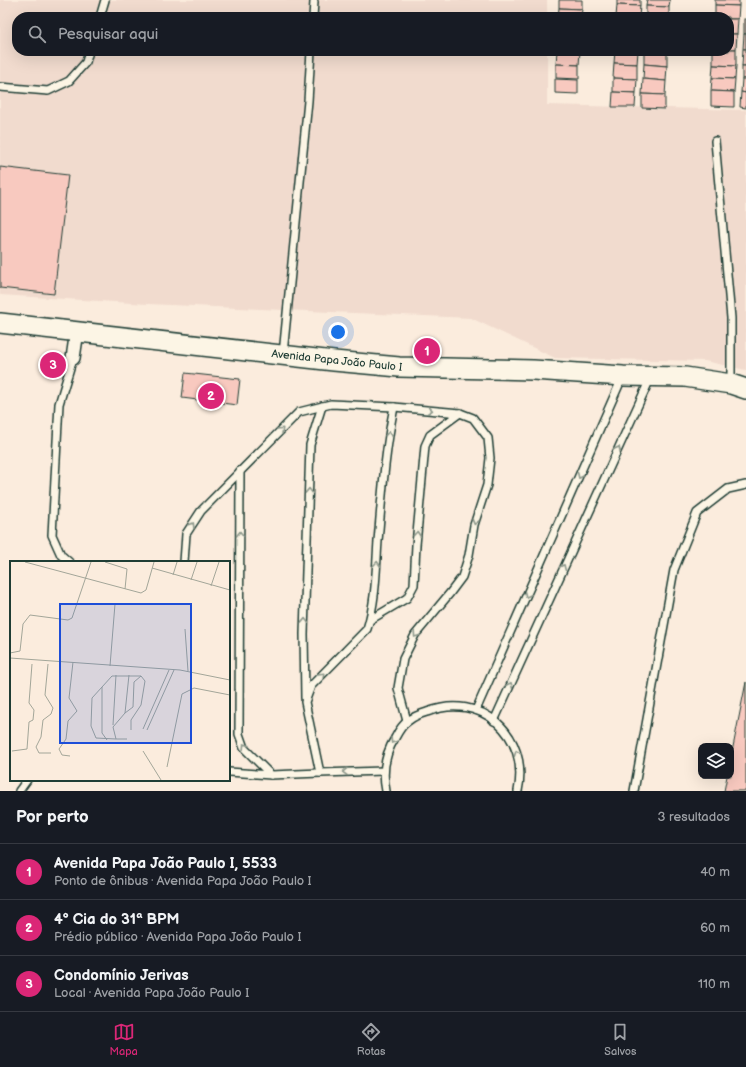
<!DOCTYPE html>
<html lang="pt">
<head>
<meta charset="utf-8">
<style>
	:root { --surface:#171b24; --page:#242831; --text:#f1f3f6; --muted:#9ea1a6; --line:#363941; --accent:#db2777 }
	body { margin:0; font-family:"Balsamiq Sans",sans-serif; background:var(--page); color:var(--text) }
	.controls { position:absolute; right:12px; bottom:12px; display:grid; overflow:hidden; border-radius:8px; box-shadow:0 4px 16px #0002 }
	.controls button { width:36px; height:36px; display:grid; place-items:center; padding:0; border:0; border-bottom:1px solid var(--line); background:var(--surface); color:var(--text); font:20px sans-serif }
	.you { position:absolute; left:338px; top:332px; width:14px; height:14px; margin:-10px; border:3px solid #fff; border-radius:50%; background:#1a73e8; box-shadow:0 0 0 6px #1a73e833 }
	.badge { display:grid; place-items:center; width:26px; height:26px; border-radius:50%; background:var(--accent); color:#fff; font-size:13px; font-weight:700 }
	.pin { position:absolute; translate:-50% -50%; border:2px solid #fff; box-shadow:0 1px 4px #0006 }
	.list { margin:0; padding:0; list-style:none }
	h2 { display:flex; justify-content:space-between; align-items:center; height:52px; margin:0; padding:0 16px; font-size:17px }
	h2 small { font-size:13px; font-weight:400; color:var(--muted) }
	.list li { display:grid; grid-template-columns:26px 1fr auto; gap:12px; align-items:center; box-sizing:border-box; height:56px; padding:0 16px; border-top:1px solid var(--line) }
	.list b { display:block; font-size:15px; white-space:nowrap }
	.list p { margin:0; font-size:13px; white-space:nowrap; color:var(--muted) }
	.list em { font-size:13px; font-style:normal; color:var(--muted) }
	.icon { flex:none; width:22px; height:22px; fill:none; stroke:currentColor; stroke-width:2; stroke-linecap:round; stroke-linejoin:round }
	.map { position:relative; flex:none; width:746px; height:791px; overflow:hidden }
	.search { position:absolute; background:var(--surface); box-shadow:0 4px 16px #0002; left:12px; right:12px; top:12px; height:44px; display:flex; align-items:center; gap:10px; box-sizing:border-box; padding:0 14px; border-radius:16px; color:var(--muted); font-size:15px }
	.sheet { height:220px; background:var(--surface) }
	nav { display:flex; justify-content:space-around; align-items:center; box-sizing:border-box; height:56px; border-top:1px solid var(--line); background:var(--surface); font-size:11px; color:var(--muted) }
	nav a { display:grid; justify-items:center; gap:2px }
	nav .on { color:var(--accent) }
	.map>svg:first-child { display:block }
	.built { fill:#f1dbce }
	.building { fill:#f8c9bf; stroke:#1f3d34 }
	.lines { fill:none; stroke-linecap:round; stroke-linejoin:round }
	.lane-casing { stroke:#1f3d34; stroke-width:10 }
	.street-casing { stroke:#1f3d34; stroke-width:16 }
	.secondary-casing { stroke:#1f3d34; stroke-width:22 }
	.lane { stroke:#fcf5e5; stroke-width:7 }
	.street { stroke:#fcf5e5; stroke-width:13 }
	.secondary { stroke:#fcf5e5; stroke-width:19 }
	.oneway { stroke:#8e998c }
	.labels { text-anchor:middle; stroke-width:3; stroke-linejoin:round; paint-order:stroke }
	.street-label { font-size:11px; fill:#1f3d34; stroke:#fcf5e5 }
	.inset-road { fill:none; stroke:#a3a699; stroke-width:1 }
	.view { fill:#1d4ed8; fill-opacity:0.15; stroke:#1d4ed8; stroke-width:2 }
	.inset-edge { fill:none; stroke:#1f3d34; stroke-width:2 }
</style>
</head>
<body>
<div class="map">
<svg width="746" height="791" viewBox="0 0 746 791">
	<rect width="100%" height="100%" fill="#fbecdd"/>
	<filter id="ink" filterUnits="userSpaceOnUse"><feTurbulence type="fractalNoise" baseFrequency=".025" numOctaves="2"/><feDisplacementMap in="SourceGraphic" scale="8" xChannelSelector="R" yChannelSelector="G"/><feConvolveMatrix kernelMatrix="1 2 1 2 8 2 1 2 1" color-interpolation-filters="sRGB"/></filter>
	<g filter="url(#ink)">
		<path class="built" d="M 0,0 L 547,0 L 547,17 L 17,17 L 17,51 L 547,51 L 547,105 L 746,110 L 746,370 L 705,361 L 555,358 L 471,318 L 148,304 L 0,295 Z"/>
		<g class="building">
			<path d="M 559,0 L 582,0 L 582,9 L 559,8 Z"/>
			<path d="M 617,0 L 640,0 L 640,6 L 617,5 Z"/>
			<path d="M 647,0 L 670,0 L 669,7 L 646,6 Z"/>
			<path d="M 715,0 L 739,0 L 739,6 L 715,5 Z"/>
			<path d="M 617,5 L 640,6 L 639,17 L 616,17 Z"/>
			<path d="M 715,5 L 739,6 L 738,19 L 729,19 L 729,17 L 715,17 Z"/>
			<path d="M 646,6 L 669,7 L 669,17 L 646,17 Z"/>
			<path d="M 559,8 L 582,9 L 581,17 L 558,17 Z"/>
			<path d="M 729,19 L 738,19 L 737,34 L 729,34 Z"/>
			<rect x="744" y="19" width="2" height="15"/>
			<path d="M 729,34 L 737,34 L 736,49 L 729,49 Z"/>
			<path d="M 744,34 L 746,34 L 746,49 L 743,49 Z"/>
			<path d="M 729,49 L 736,49 L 736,66 L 713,65 L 713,51 L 729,51 Z"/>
			<path d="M 743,49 L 746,49 L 746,66 L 742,66 Z"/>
			<path d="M 557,51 L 580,51 L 579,65 L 556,64 Z"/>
			<path d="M 615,51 L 638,51 L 637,64 L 614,63 Z"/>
			<path d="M 644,51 L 667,52 L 667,66 L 644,64 Z"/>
			<path d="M 614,63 L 637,64 L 637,79 L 613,78 Z"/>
			<path d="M 556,64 L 579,65 L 579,79 L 556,78 Z"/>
			<path d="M 644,64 L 667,66 L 666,81 L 643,79 Z"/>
			<path d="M 713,65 L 736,66 L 735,79 L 712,78 Z"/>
			<rect x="742" y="66" width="4" height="13"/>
			<path d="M 613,78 L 637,79 L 636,93 L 613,92 Z"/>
			<path d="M 712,78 L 735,79 L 734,92 L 711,91 Z"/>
			<path d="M 555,79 L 578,80 L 578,94 L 555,93 Z"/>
			<path d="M 643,79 L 666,81 L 665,95 L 642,94 Z"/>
			<path d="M 742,79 L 746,79 L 746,93 L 741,92 Z"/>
			<path d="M 711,91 L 734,92 L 734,107 L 711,106 Z"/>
			<path d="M 613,92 L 636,93 L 635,107 L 612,107 Z"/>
			<path d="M 741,92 L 746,93 L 746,108 L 740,107 Z"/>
			<path d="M 642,94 L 665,95 L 665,109 L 642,108 Z"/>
			<path d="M 0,167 L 68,175 L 54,294 L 0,288 Z"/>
			<path d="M 48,356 L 59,357 L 57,374 L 46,373 Z"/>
			<path d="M 185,373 L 240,379 L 237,405 L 182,398 Z"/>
			<path d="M 746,682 L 746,791 L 724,791 L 727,776 L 731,776 L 731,757 Z"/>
		</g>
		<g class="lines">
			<defs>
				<g id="lane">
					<path d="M 100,17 L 105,0"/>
					<path d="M 313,17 L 314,2"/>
					<path d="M 0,87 L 48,91 L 69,81 L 86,62 L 89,51"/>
					<path d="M 715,141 L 731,318 L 731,384"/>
					<path d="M 283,354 L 308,101 L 311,51"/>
					<path d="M 240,471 L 239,734 L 244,748 L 271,775"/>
					<path d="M 69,562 L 61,555 L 52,535 L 59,404 L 73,358"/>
					<path d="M 184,562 L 186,534 L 201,511 L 299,412 L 331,404 L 394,407 L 460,413 L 473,418 L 488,438 L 490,458 L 487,485 L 474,525 L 469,555 L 462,577 L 450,593 L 415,635 L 403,659 L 398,688 L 407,721"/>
					<path d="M 370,620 L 407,598 L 414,585 L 416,545 L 425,446 L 430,435 L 460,413"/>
					<path d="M 305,698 L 304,634 L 310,445 L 322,406"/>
					<path d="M 476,710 L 622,378"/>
					<path d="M 494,721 L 650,379"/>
					<path d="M 384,771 L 320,773 L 305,702 L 311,686 L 367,629 C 376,601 376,570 378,541 C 382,496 385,451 394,407"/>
					<path d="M 229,772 L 271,775 L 320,773"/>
					<path d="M 19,791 L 27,780"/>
					<path d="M 386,791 C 382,772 385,754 395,738 C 398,732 402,725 408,721 C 413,717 420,714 427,712 C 481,691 530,735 518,791"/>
					<path d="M 634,791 L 674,570 L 697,513 L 728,489 L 746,485"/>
				</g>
				<path id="street" d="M 73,358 L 77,331"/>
				<path id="secondary" d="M 0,323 L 334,361 L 399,367 L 533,370 L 623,376 L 685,377 L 731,384 L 746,389"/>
			</defs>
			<use href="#lane" class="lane-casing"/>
			<use href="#street" class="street-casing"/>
			<use href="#secondary" class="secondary-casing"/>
			<use href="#lane" class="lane"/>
			<use href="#street" class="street"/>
			<use href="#secondary" class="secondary"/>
		</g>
		<defs><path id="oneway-chevron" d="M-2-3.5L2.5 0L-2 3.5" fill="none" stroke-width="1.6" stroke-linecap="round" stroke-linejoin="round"/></defs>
		<g class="oneway">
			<use href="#oneway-chevron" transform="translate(430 410) rotate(6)"/>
			<use href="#oneway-chevron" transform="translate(281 430) rotate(-45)"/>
			<use href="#oneway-chevron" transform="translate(389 434) rotate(-83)"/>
			<use href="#oneway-chevron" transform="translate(618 449) rotate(-65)"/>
			<use href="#oneway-chevron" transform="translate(580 476) rotate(114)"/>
			<use href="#oneway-chevron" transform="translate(309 491) rotate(-88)"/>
			<use href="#oneway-chevron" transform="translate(475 522) rotate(105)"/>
			<use href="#oneway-chevron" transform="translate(192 525) rotate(-58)"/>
			<use href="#oneway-chevron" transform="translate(240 534) rotate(-90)"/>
			<use href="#oneway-chevron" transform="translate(417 534) rotate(-85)"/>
			<use href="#oneway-chevron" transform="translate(377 564) rotate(-86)"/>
			<use href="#oneway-chevron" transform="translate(563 567) rotate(-66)"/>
			<use href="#oneway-chevron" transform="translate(527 595) rotate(114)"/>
			<use href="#oneway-chevron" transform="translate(305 621) rotate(-88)"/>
			<use href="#oneway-chevron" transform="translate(416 635) rotate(124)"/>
			<use href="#oneway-chevron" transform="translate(322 675) rotate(-46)"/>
			<use href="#oneway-chevron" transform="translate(510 685) rotate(-66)"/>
			<use href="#oneway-chevron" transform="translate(393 741) rotate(122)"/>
			<use href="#oneway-chevron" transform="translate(245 746) rotate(-122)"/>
			<use href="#oneway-chevron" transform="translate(517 753) rotate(-111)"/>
			<use href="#oneway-chevron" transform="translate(345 772) rotate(179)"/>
		</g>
	</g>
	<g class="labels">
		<g class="street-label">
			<text transform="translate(337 360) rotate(6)" y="4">Avenida Papa João Paulo I</text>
		</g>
	</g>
	<g transform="translate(10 561)">
		<rect width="220" height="220" fill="#fbecdd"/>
		<path class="inset-road" d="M 15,1 L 131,32 L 136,29 L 144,1M 95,1 L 117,8 L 115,28M 142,7 L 220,29M 163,14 L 167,1M 181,19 L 187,1M 201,25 L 209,1M 175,68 L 178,110M 0,92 L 10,90 L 13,63 L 20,54 L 58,59 L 62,57 L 81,1M 0,97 L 170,109 L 220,119M 38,103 L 35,134 L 43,147 L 41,153 L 33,159 L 31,176 L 26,186 L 29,192 L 41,192M 100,105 L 105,43M 92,126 L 92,172 L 97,179M 115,152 L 123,146 L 124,121 L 131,115M 103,164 L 106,114M 133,168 L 159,109M 137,169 L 164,109M 106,178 L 86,177 L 81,165 L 82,137 L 102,115 L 131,115 L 135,120 L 131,144 L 121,159 L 121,169M 117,178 L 106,178 L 103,166 L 115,152 L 119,114M 2,190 L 17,188 L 19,161 L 23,159 L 24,149 L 19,142 L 22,103M 133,190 L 151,219M 60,195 L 52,194 L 49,188 L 56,178 L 58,160 L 67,150 L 59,137 L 63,101M 157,206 L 172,133 L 184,127 L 220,134"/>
		<path class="view" d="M 50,43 L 181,43 L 181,182 L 50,182 Z"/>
		<rect width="220" height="220" class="inset-edge"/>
	</g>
</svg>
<div class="controls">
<button><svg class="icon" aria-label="layers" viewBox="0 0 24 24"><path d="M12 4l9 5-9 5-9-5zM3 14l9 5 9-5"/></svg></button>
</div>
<div class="you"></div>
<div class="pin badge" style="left:427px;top:351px">1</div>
<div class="pin badge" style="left:211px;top:396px">2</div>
<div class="pin badge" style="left:53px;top:365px">3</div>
<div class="search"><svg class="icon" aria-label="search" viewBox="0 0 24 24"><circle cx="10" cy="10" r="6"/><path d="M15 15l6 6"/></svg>Pesquisar aqui</div>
</div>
<section class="sheet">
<h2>Por perto<small>3 resultados</small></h2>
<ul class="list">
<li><span class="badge">1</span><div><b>Avenida Papa João Paulo I, 5533</b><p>Ponto de ônibus · Avenida Papa João Paulo I</p></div><em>40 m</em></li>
<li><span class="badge">2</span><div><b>4º Cia do 31ª BPM</b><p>Prédio público · Avenida Papa João Paulo I</p></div><em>60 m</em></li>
<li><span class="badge">3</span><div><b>Condomínio Jerivas</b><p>Local · Avenida Papa João Paulo I</p></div><em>110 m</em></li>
</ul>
</section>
<nav>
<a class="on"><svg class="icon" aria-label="map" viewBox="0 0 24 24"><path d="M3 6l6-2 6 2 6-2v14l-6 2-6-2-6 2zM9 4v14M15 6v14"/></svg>Mapa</a>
<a><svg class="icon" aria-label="directions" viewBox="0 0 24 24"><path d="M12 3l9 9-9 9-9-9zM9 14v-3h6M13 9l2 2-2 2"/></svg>Rotas</a>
<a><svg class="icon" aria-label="saved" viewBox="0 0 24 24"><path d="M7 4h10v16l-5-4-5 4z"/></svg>Salvos</a>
</nav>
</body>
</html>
